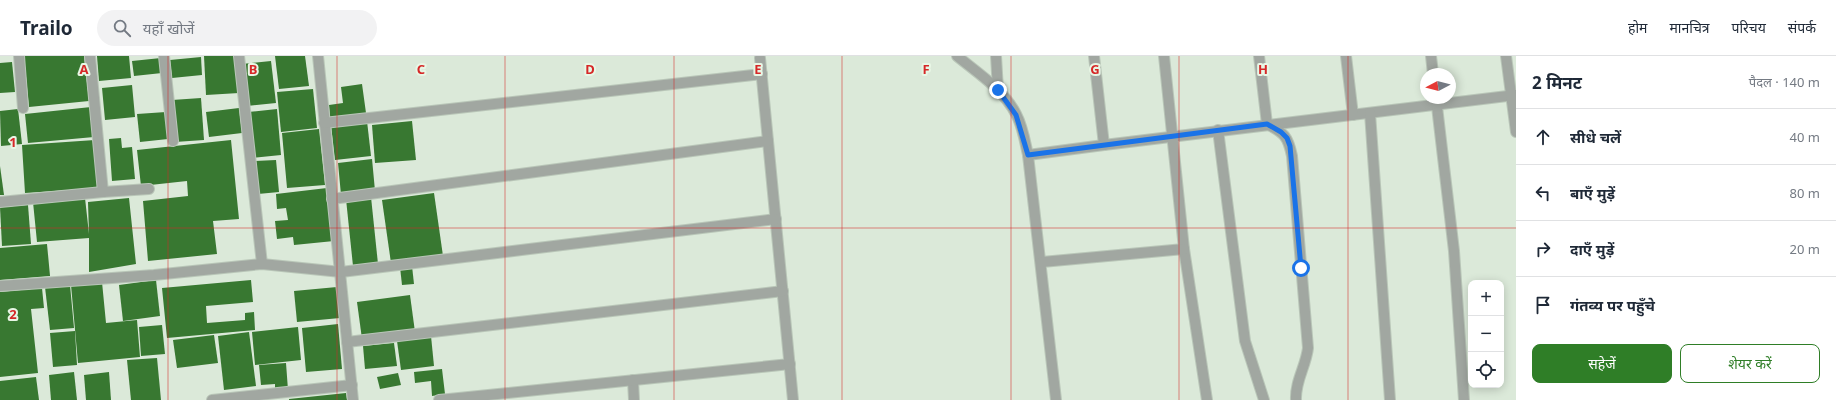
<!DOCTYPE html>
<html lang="hi">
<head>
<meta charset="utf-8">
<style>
	:root { --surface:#fff; --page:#f2f2f3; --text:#1f2937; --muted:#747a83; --line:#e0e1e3; --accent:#2f7e27 }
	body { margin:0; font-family:"Noto Sans","Noto Sans Devanagari",sans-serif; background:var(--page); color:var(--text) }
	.controls { position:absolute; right:12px; bottom:12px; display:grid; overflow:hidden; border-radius:8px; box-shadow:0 2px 10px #0003 }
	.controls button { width:36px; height:36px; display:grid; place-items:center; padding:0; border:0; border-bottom:1px solid var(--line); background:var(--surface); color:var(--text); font:20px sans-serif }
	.compass { position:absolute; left:1420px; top:12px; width:36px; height:36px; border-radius:50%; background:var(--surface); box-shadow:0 2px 10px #0003; rotate:263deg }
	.stop { position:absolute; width:12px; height:12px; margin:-9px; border:3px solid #1a73e8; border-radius:50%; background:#fff }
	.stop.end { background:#1a73e8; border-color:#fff; box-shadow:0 1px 4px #0008 }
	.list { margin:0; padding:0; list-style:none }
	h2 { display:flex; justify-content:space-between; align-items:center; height:52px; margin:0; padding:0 16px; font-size:17px }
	h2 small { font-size:13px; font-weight:400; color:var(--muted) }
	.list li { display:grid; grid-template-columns:26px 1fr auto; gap:12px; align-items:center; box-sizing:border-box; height:56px; padding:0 16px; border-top:1px solid var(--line) }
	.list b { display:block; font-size:15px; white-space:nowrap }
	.list em { font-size:13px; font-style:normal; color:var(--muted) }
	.actions { display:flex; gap:8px; padding:12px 16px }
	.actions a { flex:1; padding:9px 0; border:1px solid var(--accent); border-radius:8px; text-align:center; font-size:14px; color:var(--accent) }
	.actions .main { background:var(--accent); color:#fff }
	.icon { flex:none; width:22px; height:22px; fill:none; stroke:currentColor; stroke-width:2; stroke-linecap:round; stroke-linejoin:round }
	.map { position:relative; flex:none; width:1516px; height:344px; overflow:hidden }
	header { display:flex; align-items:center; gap:24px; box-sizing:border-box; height:56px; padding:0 20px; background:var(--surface); border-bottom:1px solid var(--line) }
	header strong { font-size:19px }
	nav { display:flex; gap:22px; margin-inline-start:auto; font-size:14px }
	.search { width:280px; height:36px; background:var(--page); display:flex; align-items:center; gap:10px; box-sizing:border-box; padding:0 14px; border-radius:22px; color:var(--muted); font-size:15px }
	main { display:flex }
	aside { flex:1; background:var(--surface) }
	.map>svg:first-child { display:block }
	.building { fill:#387831 }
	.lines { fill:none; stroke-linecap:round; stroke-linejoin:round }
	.minor-casing { stroke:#b9c6b8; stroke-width:12 }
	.minor { stroke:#a1a7a1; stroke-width:10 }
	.route { stroke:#1a73e8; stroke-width:5 }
	.grid { fill:none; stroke:#d62828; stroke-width:1; stroke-opacity:0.55 }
	.grid-label { font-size:13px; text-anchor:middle; font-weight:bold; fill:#d62828; stroke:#e8f7e6; stroke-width:4; stroke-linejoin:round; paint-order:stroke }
</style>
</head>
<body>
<header>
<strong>Trailo</strong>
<div class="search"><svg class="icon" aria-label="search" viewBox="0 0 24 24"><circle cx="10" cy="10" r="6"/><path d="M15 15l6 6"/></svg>यहाँ खोजें</div>
<nav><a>होम</a><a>मानचित्र</a><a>परिचय</a><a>संपर्क</a></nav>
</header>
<main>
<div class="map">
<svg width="1516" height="344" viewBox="0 0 1516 344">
	<rect width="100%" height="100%" fill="#dbe9d9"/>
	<g class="building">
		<path d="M 24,0 L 84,0 L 89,45 L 29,51 Z"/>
		<path d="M 97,0 L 129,0 L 131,22 L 99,25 Z"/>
		<path d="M 204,0 L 237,0 L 239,37 L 206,39 Z"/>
		<path d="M 275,0 L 305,0 L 309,30 L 279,33 Z"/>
		<path d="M 201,1 L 202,19 L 172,22 L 170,4 Z"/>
		<path d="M 161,2 L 162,17 L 134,20 L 132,5 Z"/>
		<path d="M 271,5 L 276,47 L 247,50 L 242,8 Z"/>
		<path d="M 12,6 L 15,36 L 0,37 L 0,7 Z"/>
		<path d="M 362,28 L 366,57 L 330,62 L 329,49 L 343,47 L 341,31 Z"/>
		<path d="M 132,29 L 135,61 L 105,64 L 102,32 Z"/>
		<path d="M 313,33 L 317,72 L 281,76 L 277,36 Z"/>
		<path d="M 201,42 L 204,84 L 175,86 L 172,44 Z"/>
		<path d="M 91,51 L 94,81 L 28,87 L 25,58 Z"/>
		<path d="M 239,52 L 242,77 L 209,81 L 206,56 Z"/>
		<path d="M 18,53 L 22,88 L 1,90 L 0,55 Z"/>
		<path d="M 277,53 L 281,99 L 252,102 L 248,56 Z"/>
		<path d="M 166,56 L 168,83 L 140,86 L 137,58 Z"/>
		<path d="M 367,65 L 371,100 L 335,104 L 331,69 Z"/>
		<path d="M 412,65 L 416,104 L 375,107 L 372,69 Z"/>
		<path d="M 319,73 L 325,129 L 287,132 L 282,77 Z"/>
		<path d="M 121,82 L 122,92 L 132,91 L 135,123 L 112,125 L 109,83 Z"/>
		<path d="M 95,84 L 98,132 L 25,137 L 22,89 Z"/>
		<path d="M 231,84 L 239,163 L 213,165 L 217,198 L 148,205 L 143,145 L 188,140 L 187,125 L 141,130 L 137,94 Z"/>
		<path d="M 372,103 L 375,135 L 341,139 L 338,107 Z"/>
		<path d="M 276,104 L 279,136 L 258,138 L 255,105 Z"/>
		<path d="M 0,110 L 4,139 L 0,139 Z"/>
		<path d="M 327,132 L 334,185 L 294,189 L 293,181 L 277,183 L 275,165 L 288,164 L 286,152 L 277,153 L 276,138 Z"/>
		<path d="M 434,137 L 443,200 L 391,207 L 382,144 Z"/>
		<path d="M 371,141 L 378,208 L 353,210 L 346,143 Z"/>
		<path d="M 85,142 L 89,178 L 88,146 L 129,142 L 136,208 L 89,216 L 89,182 L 37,186 L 33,146 Z"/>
		<path d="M 28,149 L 31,188 L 2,190 L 0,151 Z"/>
		<path d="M 47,188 L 50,220 L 0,224 L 0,192 Z"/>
		<path d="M 412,210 L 414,228 L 402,229 L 400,211 Z"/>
		<path d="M 156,224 L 160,260 L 123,265 L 119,229 Z"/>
		<path d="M 251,224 L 253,246 L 206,250 L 207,267 L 245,264 L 245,257 L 254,256 L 255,274 L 167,282 L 162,232 Z"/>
		<path d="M 102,226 L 106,267 L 137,264 L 140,301 L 78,307 L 71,229 Z"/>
		<path d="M 70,229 L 74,272 L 50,274 L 45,231 Z"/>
		<path d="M 337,231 L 340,262 L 297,266 L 294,235 Z"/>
		<path d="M 42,232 L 44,252 L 31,253 L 38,317 L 0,321 L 0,236 Z"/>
		<path d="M 410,239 L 415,276 L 362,283 L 357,246 Z"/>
		<path d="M 338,268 L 342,313 L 306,316 L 302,272 Z"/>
		<path d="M 162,269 L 165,298 L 141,300 L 139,271 Z"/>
		<path d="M 298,271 L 301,304 L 255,309 L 252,276 Z"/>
		<path d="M 75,275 L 77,309 L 53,311 L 50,277 Z"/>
		<path d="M 249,276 L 256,330 L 224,334 L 218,280 Z"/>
		<path d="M 214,279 L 218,307 L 177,312 L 173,284 Z"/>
		<path d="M 431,280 L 434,310 L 401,314 L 397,285 Z"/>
		<path d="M 394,287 L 397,310 L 365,313 L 363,290 Z"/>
		<path d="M 157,302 L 161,344 L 131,344 L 127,304 Z"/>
		<path d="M 286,307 L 288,334 L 275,335 L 275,328 L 261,329 L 259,309 Z"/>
		<path d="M 442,313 L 445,338 L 432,340 L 431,325 L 415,327 L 414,316 Z"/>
		<path d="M 74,316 L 77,344 L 51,344 L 49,319 Z"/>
		<path d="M 109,316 L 111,344 L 86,344 L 84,319 Z"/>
		<path d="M 398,317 L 401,329 L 380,333 L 377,321 Z"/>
		<path d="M 36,321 L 39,344 L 0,344 L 0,325 Z"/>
		<path d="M 346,337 L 347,344 L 289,344 L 289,343 Z"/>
	</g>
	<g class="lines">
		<defs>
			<g id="minor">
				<path d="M 19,0 L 23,52"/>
				<path d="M 90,0 L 103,136"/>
				<path d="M 164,0 L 173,85"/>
				<path d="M 239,0 L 262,208"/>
				<path d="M 318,0 L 353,344"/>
				<path d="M 957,0 C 979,18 1003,33 1016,58 C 1023,71 1025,86 1028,99 L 1056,344"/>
				<path d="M 996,0 L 998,34"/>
				<path d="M 1094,0 L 1104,89 L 1516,39"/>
				<path d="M 1164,0 L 1184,193 L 1207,344"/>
				<path d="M 1259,0 L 1267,68 C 1284,77 1288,80 1292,100 L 1308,292 C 1306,310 1295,325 1296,344"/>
				<path d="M 1346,0 L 1353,59"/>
				<path d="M 1431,0 L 1433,18"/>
				<path d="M 1506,0 L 1516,76"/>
				<path d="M 760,2 L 793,344"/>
				<path d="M 1436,42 L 1454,195 L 1464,344"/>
				<path d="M 1370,57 L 1390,344"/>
				<path d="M 324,67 L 762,18"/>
				<path d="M 1218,74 L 1245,285 L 1264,344"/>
				<path d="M 1028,99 L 1104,89"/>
				<path d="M 332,143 L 768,85"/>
				<path d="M 0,146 L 103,136 L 149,133"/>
				<path d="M 1042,206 L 1184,193"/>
				<path d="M 0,230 L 154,219 L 262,208 L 341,216 L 776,163"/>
				<path d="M 347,286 L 783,235"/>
				<path d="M 633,324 L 634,344"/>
				<path d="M 212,344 L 352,329"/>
				<path d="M 439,344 L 790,308"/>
			</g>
		</defs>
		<use href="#minor" class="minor-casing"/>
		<use href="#minor" class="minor"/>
	</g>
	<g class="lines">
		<path class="route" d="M 998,34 L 1016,59 L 1028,99 L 1267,68 L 1281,76 L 1287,82 L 1290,90 L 1301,212"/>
	</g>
	<path class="grid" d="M 168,0 L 168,344M 337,0 L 337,344M 505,0 L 505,344M 674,0 L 674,344M 842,0 L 842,344M 1011,0 L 1011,344M 1179,0 L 1179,344M 1348,0 L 1348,344M 0,172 L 1516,172"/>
	<g class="grid-label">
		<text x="84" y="18">A</text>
		<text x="253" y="18">B</text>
		<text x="421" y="18">C</text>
		<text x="590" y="18">D</text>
		<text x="758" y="18">E</text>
		<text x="926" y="18">F</text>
		<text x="1095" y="18">G</text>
		<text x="1263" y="18">H</text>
		<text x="13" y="91">1</text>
		<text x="13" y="263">2</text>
	</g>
</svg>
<div class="controls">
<button>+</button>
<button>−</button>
<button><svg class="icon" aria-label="locate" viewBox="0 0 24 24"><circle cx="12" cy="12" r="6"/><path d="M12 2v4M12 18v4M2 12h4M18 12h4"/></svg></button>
</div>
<svg class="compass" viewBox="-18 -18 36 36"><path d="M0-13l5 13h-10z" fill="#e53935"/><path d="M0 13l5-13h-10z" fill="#747a83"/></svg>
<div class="stop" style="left:1301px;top:212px"></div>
<div class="stop end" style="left:998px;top:34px"></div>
</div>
<aside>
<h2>2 मिनट<small>पैदल · 140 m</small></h2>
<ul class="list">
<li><svg class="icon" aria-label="ahead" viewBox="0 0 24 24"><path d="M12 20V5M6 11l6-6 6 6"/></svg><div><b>सीधे चलें</b></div><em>40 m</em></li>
<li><svg class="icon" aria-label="left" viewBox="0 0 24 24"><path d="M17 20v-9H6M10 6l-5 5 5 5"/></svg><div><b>बाएँ मुड़ें</b></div><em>80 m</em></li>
<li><svg class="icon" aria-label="right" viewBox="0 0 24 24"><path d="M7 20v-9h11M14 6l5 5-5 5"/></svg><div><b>दाएँ मुड़ें</b></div><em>20 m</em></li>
<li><svg class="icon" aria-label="arrive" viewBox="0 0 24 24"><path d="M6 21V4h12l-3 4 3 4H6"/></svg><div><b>गंतव्य पर पहुँचे</b></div></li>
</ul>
<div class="actions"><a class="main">सहेजें</a><a>शेयर करें</a></div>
</aside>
</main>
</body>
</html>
